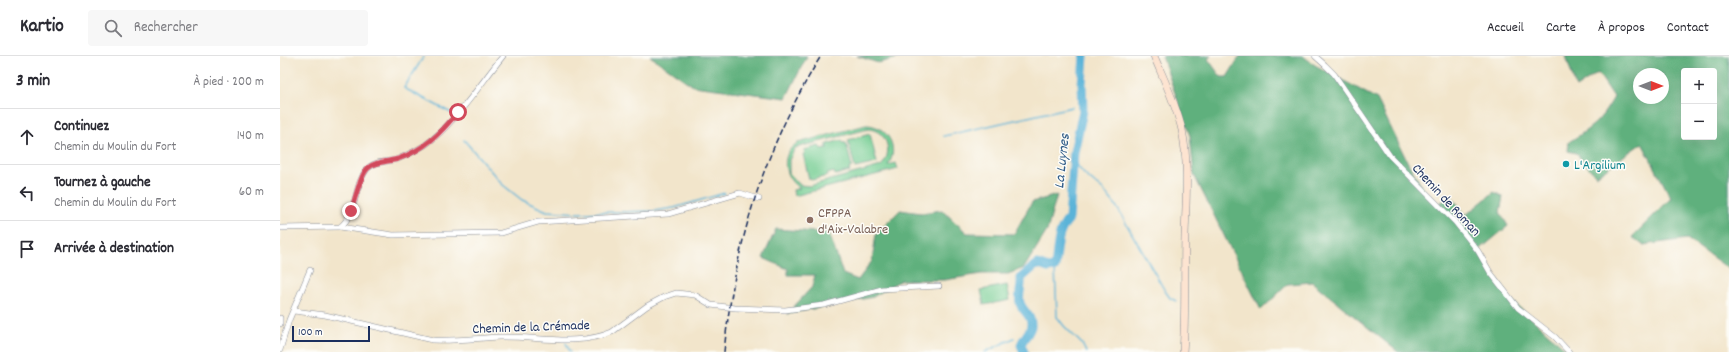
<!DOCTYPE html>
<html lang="fr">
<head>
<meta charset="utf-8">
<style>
	:root { --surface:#fff; --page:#f7f7f7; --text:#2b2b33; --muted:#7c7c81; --line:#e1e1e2 }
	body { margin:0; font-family:Dekko,sans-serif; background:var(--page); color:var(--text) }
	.controls { position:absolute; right:12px; top:12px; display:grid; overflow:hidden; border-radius:4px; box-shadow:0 4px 16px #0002 }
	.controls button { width:36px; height:36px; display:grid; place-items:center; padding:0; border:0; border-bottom:1px solid var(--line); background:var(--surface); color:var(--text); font:20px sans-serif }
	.compass { position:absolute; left:1353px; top:12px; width:36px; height:36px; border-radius:50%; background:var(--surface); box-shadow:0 4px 16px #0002; rotate:90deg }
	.scale { position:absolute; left:12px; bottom:10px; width:78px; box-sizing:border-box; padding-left:4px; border:2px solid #1b2f5e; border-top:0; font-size:11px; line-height:14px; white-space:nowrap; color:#1b2f5e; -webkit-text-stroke:3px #fdfcf7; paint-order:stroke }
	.stop { position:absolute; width:12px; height:12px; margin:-9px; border:3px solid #d1495b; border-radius:50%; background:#fff }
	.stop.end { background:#d1495b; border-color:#fff; box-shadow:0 1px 4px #0008 }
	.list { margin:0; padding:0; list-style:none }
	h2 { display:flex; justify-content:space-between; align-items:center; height:52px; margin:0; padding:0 16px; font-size:17px }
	h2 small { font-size:13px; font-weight:400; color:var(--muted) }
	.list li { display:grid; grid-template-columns:26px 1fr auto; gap:12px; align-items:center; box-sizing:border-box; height:56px; padding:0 16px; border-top:1px solid var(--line) }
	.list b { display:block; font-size:15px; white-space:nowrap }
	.list p { margin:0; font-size:13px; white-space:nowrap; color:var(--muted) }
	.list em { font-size:13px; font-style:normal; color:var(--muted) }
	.icon { flex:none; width:22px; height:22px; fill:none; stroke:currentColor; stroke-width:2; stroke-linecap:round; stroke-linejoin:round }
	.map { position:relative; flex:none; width:1449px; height:296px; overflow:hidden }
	header { display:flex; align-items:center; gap:24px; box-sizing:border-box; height:56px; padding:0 20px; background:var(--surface); border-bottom:1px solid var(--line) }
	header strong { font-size:19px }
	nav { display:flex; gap:22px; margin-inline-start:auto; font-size:14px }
	.search { width:280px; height:36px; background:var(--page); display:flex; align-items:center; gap:10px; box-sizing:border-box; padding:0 14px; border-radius:4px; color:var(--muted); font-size:15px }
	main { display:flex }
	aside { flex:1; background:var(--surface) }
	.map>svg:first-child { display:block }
	.green { fill:#74cd93; stroke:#487e78; fill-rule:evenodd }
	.forest { fill:#5fb07d; stroke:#3d706e; fill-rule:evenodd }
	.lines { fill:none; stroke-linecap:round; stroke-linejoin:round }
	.stream { stroke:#5ab3d8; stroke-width:1.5 }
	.river { stroke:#5ab3d8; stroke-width:9 }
	.minor-casing { stroke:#868a94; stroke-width:6 }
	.secondary-casing { stroke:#868a94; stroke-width:8 }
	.minor { stroke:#fff; stroke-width:5 }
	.secondary { stroke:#fde4d1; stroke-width:7 }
	.rail { stroke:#1b2f5e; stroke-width:1.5; stroke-dasharray:6 3; stroke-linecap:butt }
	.route { stroke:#d1495b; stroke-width:5 }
	.culture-dot { fill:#0f9aa8; stroke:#fdfcf7; stroke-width:1.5 }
	.education-dot { fill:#8d6e63; stroke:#fdfcf7; stroke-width:1.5 }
	.labels { text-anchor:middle; stroke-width:3; stroke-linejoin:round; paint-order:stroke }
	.culture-label { font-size:14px; fill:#0d838f; stroke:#fdfcf7; text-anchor:start }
	.street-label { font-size:14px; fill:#1b2f5e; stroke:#fdfcf7 }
	.education-label { font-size:14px; fill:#785e54; stroke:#fdfcf7; text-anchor:start }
	.water-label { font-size:15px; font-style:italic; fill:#315d89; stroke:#fdfcf7 }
</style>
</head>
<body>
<header>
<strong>Kartio</strong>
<div class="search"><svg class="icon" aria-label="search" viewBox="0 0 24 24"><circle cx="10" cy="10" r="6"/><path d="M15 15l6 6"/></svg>Rechercher</div>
<nav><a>Accueil</a><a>Carte</a><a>À propos</a><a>Contact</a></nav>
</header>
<main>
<aside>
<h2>3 min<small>À pied · 200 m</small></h2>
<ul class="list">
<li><svg class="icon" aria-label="ahead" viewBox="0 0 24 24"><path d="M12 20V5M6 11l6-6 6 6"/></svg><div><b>Continuez</b><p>Chemin du Moulin du Fort</p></div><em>140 m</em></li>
<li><svg class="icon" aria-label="left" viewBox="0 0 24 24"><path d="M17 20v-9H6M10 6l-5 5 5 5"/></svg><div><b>Tournez à gauche</b><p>Chemin du Moulin du Fort</p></div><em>60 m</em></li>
<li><svg class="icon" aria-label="arrive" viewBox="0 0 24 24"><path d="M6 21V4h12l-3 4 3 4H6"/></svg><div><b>Arrivée à destination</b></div></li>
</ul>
</aside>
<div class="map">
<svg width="1449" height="296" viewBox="0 0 1449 296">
	<rect width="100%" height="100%" fill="#fdfcf7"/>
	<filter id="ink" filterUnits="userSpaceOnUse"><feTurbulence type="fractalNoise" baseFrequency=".025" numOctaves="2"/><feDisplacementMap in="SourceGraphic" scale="8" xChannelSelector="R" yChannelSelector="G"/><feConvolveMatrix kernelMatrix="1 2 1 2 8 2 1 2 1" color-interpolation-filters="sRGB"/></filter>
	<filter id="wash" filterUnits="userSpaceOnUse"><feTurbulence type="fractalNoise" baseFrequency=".012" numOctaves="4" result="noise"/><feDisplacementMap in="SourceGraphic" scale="16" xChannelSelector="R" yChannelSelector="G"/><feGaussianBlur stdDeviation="0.9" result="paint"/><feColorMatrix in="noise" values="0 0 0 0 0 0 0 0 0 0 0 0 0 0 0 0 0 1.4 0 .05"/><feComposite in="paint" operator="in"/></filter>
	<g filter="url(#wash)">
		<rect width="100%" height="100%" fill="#f2e5cb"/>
		<g class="green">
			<path d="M 586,69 C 607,69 620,92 608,109 L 616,107 L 618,113 L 514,140 L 513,134 L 520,132 C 503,123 499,97 518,87 ZM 588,73 C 607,74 614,97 601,110 L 529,130 L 520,129 L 509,117 L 509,104 L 515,92 Z"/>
			<path d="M 590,78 L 597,107 L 575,112 L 568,84 Z"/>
			<path d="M 562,84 L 563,87 L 566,87 L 572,111 L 569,112 L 570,115 L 555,119 L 554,116 L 547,118 L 547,120 L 532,124 L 529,123 L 523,98 L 525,98 L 524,94 L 539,90 L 541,93 L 547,92 L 547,88 Z"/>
			<path d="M 727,229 L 730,244 L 704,249 L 701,234 Z"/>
		</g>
		<g class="forest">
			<path d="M 370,0 L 527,0 L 506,42 L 413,30 Z"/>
			<path d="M 577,0 L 626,0 L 598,7 Z"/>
			<path d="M 882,0 L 931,0 L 928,3 L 941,21 L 947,21 L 960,0 L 1023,0 L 1035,9 L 1097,43 L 1128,107 L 1145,136 L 1158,148 L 1171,140 L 1186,159 L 1214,136 L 1223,141 L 1220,156 L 1228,170 L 1198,195 L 1231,244 L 1289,296 L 1118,296 L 1032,226 L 1008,228 L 981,254 L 914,119 L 910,80 Z"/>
			<path d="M 1286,0 L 1449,0 L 1449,213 L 1407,183 L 1363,189 L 1352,181 L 1391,142 L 1362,87 L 1316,120 L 1296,97 L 1288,95 L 1289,86 C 1312,71 1320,66 1334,41 L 1318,17 L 1296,32 ZM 1404,15 L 1434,15 L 1434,81 L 1404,81 ZM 1359,18 L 1383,18 L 1383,42 L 1359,42 Z"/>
			<path d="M 777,139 L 767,175 L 744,212 L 728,218 L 701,218 L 665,224 L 621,224 L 593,241 L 507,258 L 532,231 L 535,219 L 508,219 L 508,213 L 483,202 L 496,173 L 549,177 L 563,218 L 578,224 L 592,205 L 596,178 L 620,154 L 641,157 L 662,154 L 687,177 L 734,178 L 752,146 Z"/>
		</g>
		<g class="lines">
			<g class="stream">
				<path d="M 144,0 L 124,32 L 175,59"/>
				<path d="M 664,80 L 792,51"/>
				<path d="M 184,84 L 223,129 L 242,144 L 267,155 L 298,157 L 374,155 L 394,152 L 445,137"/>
				<path d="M 794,96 L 798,111 L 805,119"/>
				<path d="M 806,120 L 823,134 L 835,148 L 885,235 L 890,242 L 896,245"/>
				<path d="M 775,211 L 777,261 L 784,270 L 802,288 L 806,296"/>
				<path d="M 744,277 L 749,274"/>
				<path d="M 286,287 L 290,296"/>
				<path d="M 705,296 L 734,282"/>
			</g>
			<path class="river" d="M 744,296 L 741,289 C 743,282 750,277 751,270 C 752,259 743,256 740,247 C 738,239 742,231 741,222 L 757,208 L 768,212 L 775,211 C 778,194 776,176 789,163 L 794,96 L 803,55 L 802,28 L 804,0"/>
		</g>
	</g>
	<g filter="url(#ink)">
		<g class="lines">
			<defs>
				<g id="minor">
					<path d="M 1035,0 L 1045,9 L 1054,18 L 1110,100 L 1175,166 L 1198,195 L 1210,216 L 1238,252 L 1275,281 L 1289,296"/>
					<path d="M 60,171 L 113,179 L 221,177 L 258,166 L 388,158 L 460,137 L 479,143"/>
					<path d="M 0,172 L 60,171 C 78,157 73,130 87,113 C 94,105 108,106 118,103 C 127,99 137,94 145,89 C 175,68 200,28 223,0"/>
					<path d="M 14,255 L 45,259 L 153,284 C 176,285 198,282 220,281 C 257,280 297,291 332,276 L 367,250 L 384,241 L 396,237 L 415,239 L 431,249 L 455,252 L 505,254 L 544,249 L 602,233 L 659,230"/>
					<path d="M 0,262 L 0,268"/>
					<path d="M 0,294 L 9,264 L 30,214"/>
				</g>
				<path id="secondary" d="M 874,0 C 884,24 896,48 902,74 C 909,108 906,145 905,180 C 904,219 906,257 903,296"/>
			</defs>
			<use href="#minor" class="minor-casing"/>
			<use href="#secondary" class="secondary-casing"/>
			<use href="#minor" class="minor"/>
			<use href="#secondary" class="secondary"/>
			<path class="rail" d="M 444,296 C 455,187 483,94 541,0"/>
		</g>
	</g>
	<g class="lines" filter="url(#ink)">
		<path class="route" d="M 71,155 C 75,144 80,119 88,112 C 96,105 108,106 118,103 C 145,93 160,78 178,56"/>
	</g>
	<circle class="culture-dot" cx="1286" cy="108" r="4"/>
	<circle class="education-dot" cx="530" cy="164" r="4"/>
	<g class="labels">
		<g class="culture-label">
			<text x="1294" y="113">L'Argilium</text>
		</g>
		<g class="street-label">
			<text transform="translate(1167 143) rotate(47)" y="5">Chemin de Roman</text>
			<text transform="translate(251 270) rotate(-2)" y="5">Chemin de la Crémade</text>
		</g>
		<g class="education-label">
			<text x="538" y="161">CFPPA<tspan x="538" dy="16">d'Aix-Valabre</tspan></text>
		</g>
		<g class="water-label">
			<text transform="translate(781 105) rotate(-84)" y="5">La Luynes</text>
		</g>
	</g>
</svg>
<div class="controls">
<button>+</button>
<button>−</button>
</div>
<svg class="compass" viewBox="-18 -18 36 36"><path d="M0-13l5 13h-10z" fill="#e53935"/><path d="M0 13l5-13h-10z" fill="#7c7c81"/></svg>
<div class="scale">100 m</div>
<div class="stop" style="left:178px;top:56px"></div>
<div class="stop end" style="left:71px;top:155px"></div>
</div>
</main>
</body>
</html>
